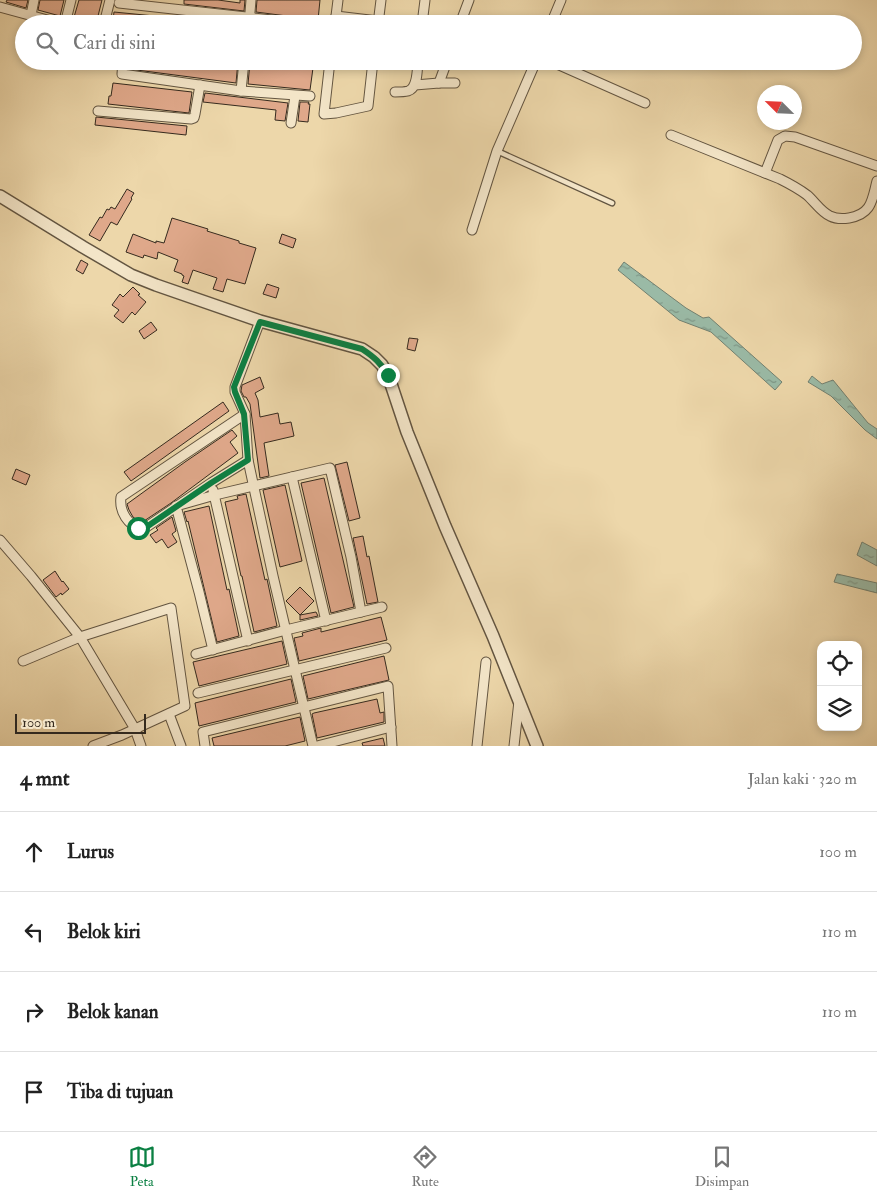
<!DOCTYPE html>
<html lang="id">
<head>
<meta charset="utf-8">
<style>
	:root { --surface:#fff; --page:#f2f2f2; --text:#222; --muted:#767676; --line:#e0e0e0; --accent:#0b8043 }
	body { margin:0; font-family:"IM FELL Double Pica",serif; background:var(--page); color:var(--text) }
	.controls { position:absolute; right:15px; bottom:15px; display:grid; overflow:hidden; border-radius:10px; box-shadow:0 2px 8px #0003 }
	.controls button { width:45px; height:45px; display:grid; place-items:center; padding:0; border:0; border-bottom:1px solid var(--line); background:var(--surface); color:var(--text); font:25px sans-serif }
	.compass { position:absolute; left:757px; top:85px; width:45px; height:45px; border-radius:50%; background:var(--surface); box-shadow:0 2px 8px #0003; rotate:294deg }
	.scale { position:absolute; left:15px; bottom:12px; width:131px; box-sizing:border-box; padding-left:5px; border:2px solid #352a1e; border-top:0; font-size:14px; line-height:18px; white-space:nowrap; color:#352a1e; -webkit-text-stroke:4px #f3e5c8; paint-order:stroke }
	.stop { position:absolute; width:15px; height:15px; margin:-11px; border:4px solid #0b8043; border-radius:50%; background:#fff }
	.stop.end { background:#0b8043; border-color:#fff; box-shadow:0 1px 5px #0008 }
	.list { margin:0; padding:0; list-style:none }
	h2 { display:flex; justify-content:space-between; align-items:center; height:65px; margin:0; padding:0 20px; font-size:21px }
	h2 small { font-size:16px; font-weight:400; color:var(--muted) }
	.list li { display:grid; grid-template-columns:32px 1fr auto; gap:15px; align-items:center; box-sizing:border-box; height:80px; padding:0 20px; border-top:1px solid var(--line) }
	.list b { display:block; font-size:19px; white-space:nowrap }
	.list em { font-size:16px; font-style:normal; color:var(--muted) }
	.icon { flex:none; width:28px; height:28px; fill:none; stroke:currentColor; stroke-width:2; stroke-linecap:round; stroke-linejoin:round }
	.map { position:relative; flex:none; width:877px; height:746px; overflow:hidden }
	.search { position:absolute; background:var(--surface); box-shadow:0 2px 8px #0003; left:15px; right:15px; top:15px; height:55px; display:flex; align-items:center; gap:12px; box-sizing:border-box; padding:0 18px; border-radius:28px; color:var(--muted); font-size:19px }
	.sheet { height:385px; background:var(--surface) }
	nav { display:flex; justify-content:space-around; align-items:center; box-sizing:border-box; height:70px; border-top:1px solid var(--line); background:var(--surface); font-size:14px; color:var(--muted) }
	nav a { display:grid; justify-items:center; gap:2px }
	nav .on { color:var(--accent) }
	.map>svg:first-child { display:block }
	.water { fill:url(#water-ripples); stroke:#728070 }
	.building { fill:#dfa88a; stroke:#352a1e }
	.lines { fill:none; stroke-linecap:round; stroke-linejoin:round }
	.service-casing { stroke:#635541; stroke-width:7 }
	.minor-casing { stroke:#635541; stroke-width:11 }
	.tertiary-casing { stroke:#635541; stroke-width:14 }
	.service { stroke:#f3e5c8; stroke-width:4.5 }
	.minor { stroke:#f3e5c8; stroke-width:9 }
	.tertiary { stroke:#f3e5c8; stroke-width:11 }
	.route { stroke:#0b8043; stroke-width:6 }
</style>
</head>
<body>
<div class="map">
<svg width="877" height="746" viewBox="0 0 877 746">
	<defs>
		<pattern id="water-ripples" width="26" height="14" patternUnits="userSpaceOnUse" patternTransform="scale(1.25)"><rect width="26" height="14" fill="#9abaa6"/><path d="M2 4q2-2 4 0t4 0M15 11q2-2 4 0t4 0" fill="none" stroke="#7e9787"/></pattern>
	</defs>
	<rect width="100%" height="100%" fill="#edd7aa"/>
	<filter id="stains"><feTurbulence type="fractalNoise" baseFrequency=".004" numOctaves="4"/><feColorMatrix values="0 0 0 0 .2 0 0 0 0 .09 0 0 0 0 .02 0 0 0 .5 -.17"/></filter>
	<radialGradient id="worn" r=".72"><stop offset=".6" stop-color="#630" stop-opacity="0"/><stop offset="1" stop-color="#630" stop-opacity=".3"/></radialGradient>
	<g class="water">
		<path d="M 624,262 L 686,308 L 703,318 L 709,317 L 782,382 L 775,390 L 711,332 L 679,320 L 618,270 Z"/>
		<path d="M 812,376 L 822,384 L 833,380 L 868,423 L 877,429 L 877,439 L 865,430 L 831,396 L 808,382 Z"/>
		<path d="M 862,542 L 877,550 L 877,566 L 857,555 Z"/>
		<path d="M 837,574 L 877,583 L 877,593 L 834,582 Z"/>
	</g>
	<g class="building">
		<path d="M 7,0 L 28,0 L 26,8 L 6,2 Z"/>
		<path d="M 40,0 L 64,0 L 60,16 L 38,10 Z"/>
		<path d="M 79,0 L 102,0 L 96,24 L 83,22 L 82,24 L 72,24 Z"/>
		<path d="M 184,0 L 218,0 L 240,3 L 240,0 L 245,0 L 244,11 L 184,4 Z"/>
		<path d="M 257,0 L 320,0 L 318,20 L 256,12 Z"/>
		<path d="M 114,12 L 185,19 L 185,24 L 148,24 L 113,20 Z"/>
		<path d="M 135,61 L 238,61 L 236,83 L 129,69 L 129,62 L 135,63 Z"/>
		<path d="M 250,62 L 303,69 L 304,67 L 313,68 L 310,90 L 248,84 Z"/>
		<path d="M 113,83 L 192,92 L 189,113 L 108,104 L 109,96 L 111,96 Z"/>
		<path d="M 205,93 L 288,103 L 285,121 L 275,120 L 276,110 L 203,102 Z"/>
		<path d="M 300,102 L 309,102 L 308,104 L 310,104 L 308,122 L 298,121 Z"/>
		<path d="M 96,117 L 187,126 L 186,135 L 95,125 Z"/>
		<path d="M 127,189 L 134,193 L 131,198 L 132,199 L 117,225 L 111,222 L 100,241 L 89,235 L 100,217 L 102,218 L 107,209 L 109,210 L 111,207 L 115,209 Z"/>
		<path d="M 172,218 L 208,229 L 207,231 L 239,241 L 239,243 L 256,248 L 245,284 L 227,279 L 223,292 L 213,289 L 217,278 L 193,270 L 188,284 L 182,282 L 184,276 L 182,275 L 182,274 L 174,271 L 178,260 L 158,252 L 157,259 L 144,255 L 143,258 L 126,252 L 133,234 L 156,243 L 156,241 L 164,243 Z"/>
		<path d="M 282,234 L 296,239 L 293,248 L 279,243 Z"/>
		<path d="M 81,260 L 88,264 L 83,274 L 76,270 Z"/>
		<path d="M 267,284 L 279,288 L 276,298 L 263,294 Z"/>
		<path d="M 133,287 L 140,294 L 138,295 L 146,302 L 135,315 L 132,312 L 123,323 L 114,316 L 119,310 L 112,305 L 120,294 L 123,297 Z"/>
		<path d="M 151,322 L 157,330 L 144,339 L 139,331 Z"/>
		<path d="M 409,338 L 418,339 L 415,351 L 407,349 Z"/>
		<path d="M 260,377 L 264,388 L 255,393 L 258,400 L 260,417 L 278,413 L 280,424 L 291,422 L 294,436 L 264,443 L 269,476 L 260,478 L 250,404 L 246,397 L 244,397 L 241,391 L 242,385 Z"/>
		<path d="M 223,402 L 229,411 L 131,481 L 124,472 Z"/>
		<path d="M 232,430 L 237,436 L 230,442 L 238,453 L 171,503 L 141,523 L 133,517 L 129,510 L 127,504 L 185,462 Z"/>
		<path d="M 347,462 L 360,518 L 349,521 L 335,465 Z"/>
		<path d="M 16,469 L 30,475 L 26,485 L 12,479 Z"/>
		<path d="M 324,478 L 354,607 L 331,613 L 301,483 Z"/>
		<path d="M 285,485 L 302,561 L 280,567 L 263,490 Z"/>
		<path d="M 246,494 L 265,580 L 267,579 L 277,626 L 254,632 L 242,576 L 241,576 L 225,502 L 238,499 L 237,496 Z"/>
		<path d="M 209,506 L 227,590 L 229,589 L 239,636 L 217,642 L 188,521 L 187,522 L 184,512 Z"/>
		<path d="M 172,517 L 176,531 L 172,534 L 177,542 L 168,548 L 162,539 L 156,543 L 150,535 L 158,530 L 156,528 Z"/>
		<path d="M 363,536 L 367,557 L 369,556 L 378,602 L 367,604 L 353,538 Z"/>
		<path d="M 55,571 L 62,582 L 63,581 L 69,589 L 62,595 L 61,593 L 56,597 L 43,580 Z"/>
		<path d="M 300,587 L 314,601 L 300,615 L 316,612 L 318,616 L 300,620 L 300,615 L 286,601 Z"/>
		<path d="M 381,617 L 387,640 L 299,661 L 294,638 L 303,636 L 302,633 L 321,628 L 321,632 Z"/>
		<path d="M 282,641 L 287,664 L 199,686 L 193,662 Z"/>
		<path d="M 384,656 L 389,680 L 308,699 L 303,676 Z"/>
		<path d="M 291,679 L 296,702 L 199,726 L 195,703 Z"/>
		<path d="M 377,699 L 380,713 L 384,712 L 384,722 L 317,738 L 312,714 L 314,713 Z"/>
		<path d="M 300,717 L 305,741 L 285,746 L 214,746 L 212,738 Z"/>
		<path d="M 383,738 L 385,746 L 363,746 L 362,743 Z"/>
	</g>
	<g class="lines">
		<defs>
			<path id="service" d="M 497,151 L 612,203"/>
			<g id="minor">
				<path d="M 119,3 L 309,24"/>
				<path d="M 0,7 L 62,24"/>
				<path d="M 31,15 L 34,0"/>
				<path d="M 336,16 L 378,21"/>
				<path d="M 65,24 L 71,0"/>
				<path d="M 104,24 L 110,0"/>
				<path d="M 249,24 L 251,0"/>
				<path d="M 335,24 L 338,0"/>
				<path d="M 378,24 L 381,0"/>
				<path d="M 422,24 L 425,0"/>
				<path d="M 460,24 L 469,0"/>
				<path d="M 551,24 L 561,0"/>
				<path d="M 123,61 L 122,74 L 241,91 L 310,96"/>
				<path d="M 310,61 L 311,61"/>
				<path d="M 330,61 L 324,114 L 336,113 L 368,106 L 373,61"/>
				<path d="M 550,61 L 645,103"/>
				<path d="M 439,83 L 447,61"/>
				<path d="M 415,85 L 439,83 L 455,83"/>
				<path d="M 241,91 L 244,61"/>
				<path d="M 395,92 C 399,92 404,92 408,91 C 418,88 417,70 418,61"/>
				<path d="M 98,111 L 191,119 L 194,118 L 195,114 L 200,85"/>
				<path d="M 291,123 L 295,96"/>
				<path d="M 671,135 L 780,179 C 790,184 799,189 807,195 C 815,202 821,212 830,216 C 836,219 843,219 849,218 C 872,214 872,200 877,181"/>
				<path d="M 765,173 L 778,140 L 785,136 L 795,137 L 877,166"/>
				<path d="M 472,230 L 497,151 L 536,61"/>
				<path d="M 260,321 L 235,387 L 235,392 L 245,414 L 248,460 L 273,576 L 313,746"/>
				<path d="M 245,414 L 121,497 C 119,512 128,525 142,530 L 211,483 L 248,460"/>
				<path d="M 292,477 L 326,621"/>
				<path d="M 213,490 L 248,641"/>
				<path d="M 0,540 L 31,576 L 80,637 L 135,729 L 141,746"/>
				<path d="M 213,650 L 199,592 L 176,506 L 215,495 L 330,468 L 351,557 L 361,612"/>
				<path d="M 196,654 L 286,630 L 382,607"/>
				<path d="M 23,661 L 80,637 L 171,608 L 185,706 L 122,735 L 93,746"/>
				<path d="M 198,693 L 386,648"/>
				<path d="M 169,714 L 181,746"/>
				<path d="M 205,746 L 203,732 L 388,686 L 392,746"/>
				<path d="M 317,746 L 391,727"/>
				<path d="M 477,746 L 486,662"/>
				<path d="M 514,746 L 519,701"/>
			</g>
			<path id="tertiary" d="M 0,196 L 83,247 L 131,275 L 156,285 L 260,321 L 362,349 L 374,357 L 382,365 L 388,375 L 407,432 L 445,526 L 493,636 L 537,746"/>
		</defs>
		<use href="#service" class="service-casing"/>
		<use href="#minor" class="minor-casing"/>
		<use href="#tertiary" class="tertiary-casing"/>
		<use href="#service" class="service"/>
		<use href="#minor" class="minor"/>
		<use href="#tertiary" class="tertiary"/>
	</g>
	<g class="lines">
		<path class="route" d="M 138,528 L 142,530 L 211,483 L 248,460 L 244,414 L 235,392 L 234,387 L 260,322 L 362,349 C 374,357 381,363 388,375"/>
	</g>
	<rect width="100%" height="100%" filter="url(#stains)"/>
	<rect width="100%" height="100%" fill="url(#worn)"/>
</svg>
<div class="controls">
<button><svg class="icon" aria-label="locate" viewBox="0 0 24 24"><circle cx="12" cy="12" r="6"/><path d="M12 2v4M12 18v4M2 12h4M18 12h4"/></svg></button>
<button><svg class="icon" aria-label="layers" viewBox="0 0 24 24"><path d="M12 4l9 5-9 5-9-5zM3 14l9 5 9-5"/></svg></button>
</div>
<svg class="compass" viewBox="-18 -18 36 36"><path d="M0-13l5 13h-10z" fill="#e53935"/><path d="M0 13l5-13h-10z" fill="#767676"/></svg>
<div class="scale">100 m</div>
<div class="stop" style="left:138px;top:528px"></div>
<div class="stop end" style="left:388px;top:375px"></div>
<div class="search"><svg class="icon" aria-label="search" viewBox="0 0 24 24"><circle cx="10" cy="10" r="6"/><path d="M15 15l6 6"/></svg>Cari di sini</div>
</div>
<section class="sheet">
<h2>4 mnt<small>Jalan kaki · 320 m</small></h2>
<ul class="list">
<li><svg class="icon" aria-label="ahead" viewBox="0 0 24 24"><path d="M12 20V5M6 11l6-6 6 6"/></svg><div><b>Lurus</b></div><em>100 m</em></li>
<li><svg class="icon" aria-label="left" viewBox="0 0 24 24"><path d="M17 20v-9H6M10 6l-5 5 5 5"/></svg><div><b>Belok kiri</b></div><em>110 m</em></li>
<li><svg class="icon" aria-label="right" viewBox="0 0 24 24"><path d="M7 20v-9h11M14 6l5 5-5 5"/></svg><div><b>Belok kanan</b></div><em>110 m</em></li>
<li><svg class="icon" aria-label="arrive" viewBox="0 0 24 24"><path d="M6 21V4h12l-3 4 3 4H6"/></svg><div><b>Tiba di tujuan</b></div></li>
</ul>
</section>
<nav>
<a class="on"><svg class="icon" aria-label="map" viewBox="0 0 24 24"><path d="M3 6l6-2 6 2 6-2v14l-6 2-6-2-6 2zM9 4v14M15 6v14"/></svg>Peta</a>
<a><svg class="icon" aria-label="directions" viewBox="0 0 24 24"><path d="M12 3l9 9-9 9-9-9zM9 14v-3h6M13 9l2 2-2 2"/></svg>Rute</a>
<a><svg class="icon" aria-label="saved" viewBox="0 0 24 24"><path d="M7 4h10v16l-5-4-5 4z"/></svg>Disimpan</a>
</nav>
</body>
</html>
